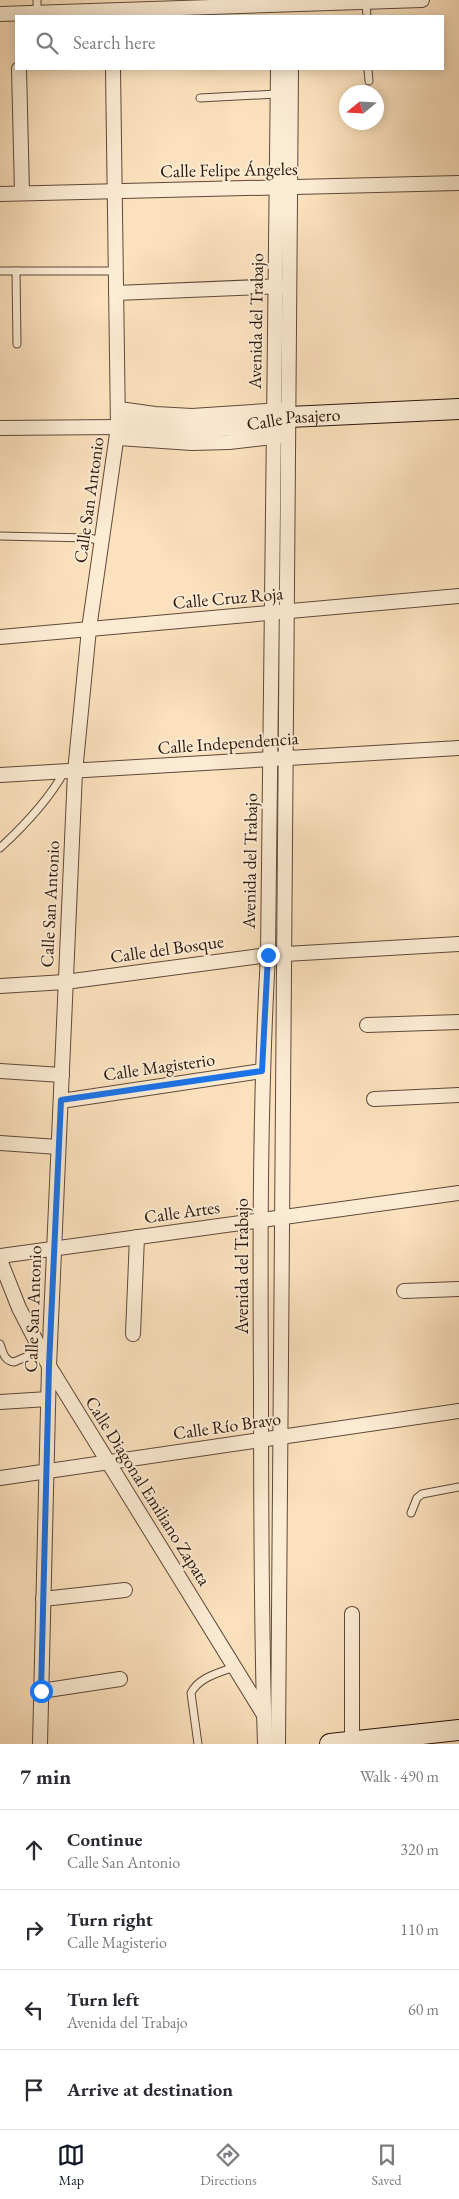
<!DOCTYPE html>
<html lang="en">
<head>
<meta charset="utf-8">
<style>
	:root { --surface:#fff; --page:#f2f2f3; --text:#2b2b33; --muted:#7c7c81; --line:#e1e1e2; --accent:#111827 }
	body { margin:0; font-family:"EB Garamond",serif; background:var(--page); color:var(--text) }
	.compass { position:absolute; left:339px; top:85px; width:45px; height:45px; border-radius:50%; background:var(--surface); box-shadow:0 2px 12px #0003; rotate:252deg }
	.stop { position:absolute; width:15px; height:15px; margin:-11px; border:4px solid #1a73e8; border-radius:50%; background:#fff }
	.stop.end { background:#1a73e8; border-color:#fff; box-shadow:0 1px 5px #0008 }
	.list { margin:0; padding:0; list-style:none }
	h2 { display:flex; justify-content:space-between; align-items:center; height:65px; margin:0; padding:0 20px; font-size:21px }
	h2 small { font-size:16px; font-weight:400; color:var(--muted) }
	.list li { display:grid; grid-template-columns:32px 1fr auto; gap:15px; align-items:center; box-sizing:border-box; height:80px; padding:0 20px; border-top:1px solid var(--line) }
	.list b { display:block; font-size:19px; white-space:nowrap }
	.list p { margin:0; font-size:16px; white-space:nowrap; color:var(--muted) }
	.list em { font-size:16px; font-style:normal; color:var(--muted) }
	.icon { flex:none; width:28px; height:28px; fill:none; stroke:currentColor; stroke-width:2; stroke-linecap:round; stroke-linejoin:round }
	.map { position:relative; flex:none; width:459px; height:1744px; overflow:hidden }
	.search { position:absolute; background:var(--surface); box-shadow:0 2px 12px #0003; left:15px; right:15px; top:15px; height:55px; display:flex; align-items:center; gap:12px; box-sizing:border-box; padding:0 18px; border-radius:0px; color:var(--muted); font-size:19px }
	.sheet { height:385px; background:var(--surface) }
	nav { display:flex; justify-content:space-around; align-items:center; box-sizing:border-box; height:70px; border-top:1px solid var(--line); background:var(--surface); font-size:14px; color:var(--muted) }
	nav a { display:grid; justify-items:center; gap:2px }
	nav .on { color:var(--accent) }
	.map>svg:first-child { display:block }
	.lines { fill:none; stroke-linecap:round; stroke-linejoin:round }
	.lane-casing { stroke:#5f493a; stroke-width:9 }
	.street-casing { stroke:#5f493a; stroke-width:16 }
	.secondary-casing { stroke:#2b160e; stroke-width:22 }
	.lane { stroke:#fcecd4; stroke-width:7 }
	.street { stroke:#fcecd4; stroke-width:14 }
	.secondary { stroke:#fcecd4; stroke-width:20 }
	.route { stroke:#1a73e8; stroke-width:6 }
	.labels { text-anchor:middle; stroke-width:4; stroke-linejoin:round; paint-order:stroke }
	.street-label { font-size:18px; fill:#2b160e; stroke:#fcecd4 }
</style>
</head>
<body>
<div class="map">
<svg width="459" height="1744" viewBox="0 0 459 1744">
	<rect width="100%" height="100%" fill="#fbe1bd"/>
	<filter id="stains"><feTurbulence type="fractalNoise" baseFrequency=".004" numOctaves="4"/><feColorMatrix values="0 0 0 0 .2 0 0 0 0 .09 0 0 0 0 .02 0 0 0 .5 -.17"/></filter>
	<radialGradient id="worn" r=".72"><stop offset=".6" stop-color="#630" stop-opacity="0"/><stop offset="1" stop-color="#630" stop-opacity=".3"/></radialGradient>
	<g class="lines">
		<defs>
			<g id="lane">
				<path d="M 37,0 L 37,13"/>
				<path d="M 366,2 L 367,16"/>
				<path d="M 368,69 L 369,81"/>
				<path d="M 200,98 L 277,94"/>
				<path d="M 0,271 L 116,271"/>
				<path d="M 16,271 L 17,344"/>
				<path d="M 0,536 L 89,538 L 102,541"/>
				<path d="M 0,848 C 25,825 48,801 64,772"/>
				<path d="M 0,1344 C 3,1352 4,1361 14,1362 L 40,1351"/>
				<path d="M 411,1513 L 417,1498 L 422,1494 L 459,1487"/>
				<path d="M 198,1744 L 191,1693 C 199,1677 219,1673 234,1667"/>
			</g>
			<g id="street">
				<path d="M 0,14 L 422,0"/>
				<path d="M 19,69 L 22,193"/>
				<path d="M 0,194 L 459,183"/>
				<path d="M 116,293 L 283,286"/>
				<path d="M 119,409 L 155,414 L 192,416 L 282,410"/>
				<path d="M 0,428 L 118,427"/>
				<path d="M 118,438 L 192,443 L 229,442 L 281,436"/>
				<path d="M 0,637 L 459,596"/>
				<path d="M 0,775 L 459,748"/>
				<path d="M 0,986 L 65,982 L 268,955 L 459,944"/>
				<path d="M 367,1025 L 459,1022"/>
				<path d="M 0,1071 L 62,1075"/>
				<path d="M 374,1099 L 459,1095"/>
				<path d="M 61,1101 L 262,1071"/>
				<path d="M 0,1143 L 58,1147"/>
				<path d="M 0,1256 L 459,1193"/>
				<path d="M 0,1260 L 19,1308 L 49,1366 L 264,1715"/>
				<path d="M 404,1291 L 459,1289"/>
				<path d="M 133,1334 L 137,1237"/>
				<path d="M 0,1402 L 48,1399"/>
				<path d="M 0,1478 L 459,1411"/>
				<path d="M 43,1599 L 125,1590"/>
				<path d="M 352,1614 L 352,1741"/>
				<path d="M 41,1691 L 120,1679"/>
				<path d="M 40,1744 L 49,1366 L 75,772 L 89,629 L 118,427 L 113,69"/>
				<path d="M 265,1744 C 261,1624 261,1503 261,1383 C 260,1240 260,1098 268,955 L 278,69"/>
				<path d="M 278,1744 L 291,69"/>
			</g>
			<g id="secondary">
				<path id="s1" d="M 129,425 C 182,428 237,429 289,417 L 459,409"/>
				<path d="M 330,1744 L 459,1730"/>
			</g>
		</defs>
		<use href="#lane" class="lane-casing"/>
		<use href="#street" class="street-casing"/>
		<use href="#secondary" class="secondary-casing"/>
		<use href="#lane" class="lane"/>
		<use href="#street" class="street"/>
		<use href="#secondary" class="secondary"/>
	</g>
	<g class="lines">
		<path class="route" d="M 41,1691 L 49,1366 L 61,1100 L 262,1071 L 268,955"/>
	</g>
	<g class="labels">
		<g class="street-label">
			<text transform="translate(229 170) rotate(-1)" y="6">Calle Felipe Ángeles</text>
			<text transform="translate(256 321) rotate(-89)" y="6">Avenida del Trabajo</text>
			<text dy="6" stroke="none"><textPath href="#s1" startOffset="165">Calle Pasajero</textPath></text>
			<text transform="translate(89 500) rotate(-82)" y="6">Calle San Antonio</text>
			<text transform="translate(228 598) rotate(-5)" y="6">Calle Cruz Roja</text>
			<text transform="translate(228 743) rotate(-4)" y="6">Calle Independencia</text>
			<text transform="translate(250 861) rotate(-89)" y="6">Avenida del Trabajo</text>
			<text transform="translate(50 904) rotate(-87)" y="6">Calle San Antonio</text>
			<text transform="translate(167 949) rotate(-8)" y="6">Calle del Bosque</text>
			<text transform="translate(159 1067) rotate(-8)" y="6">Calle Magisterio</text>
			<text transform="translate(182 1212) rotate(-8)" y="6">Calle Artes</text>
			<text transform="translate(242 1266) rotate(-90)" y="6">Avenida del Trabajo</text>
			<text transform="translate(33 1309) rotate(-88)" y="6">Calle San Antonio</text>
			<text transform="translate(227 1426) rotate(-8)" y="6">Calle Río Bravo</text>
			<text transform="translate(148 1491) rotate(58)" y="6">Calle Diagonal Emiliano Zapata</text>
		</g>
	</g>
	<rect width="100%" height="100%" filter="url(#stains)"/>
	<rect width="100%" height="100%" fill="url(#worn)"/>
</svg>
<svg class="compass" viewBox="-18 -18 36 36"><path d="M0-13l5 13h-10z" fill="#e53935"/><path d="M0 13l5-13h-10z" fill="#7c7c81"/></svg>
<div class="stop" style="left:41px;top:1691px"></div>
<div class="stop end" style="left:268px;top:955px"></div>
<div class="search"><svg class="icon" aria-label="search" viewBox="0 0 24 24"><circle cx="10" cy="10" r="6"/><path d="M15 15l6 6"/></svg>Search here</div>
</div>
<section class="sheet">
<h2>7 min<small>Walk · 490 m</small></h2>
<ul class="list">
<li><svg class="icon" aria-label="ahead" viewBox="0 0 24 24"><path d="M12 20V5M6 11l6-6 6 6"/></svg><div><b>Continue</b><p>Calle San Antonio</p></div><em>320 m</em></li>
<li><svg class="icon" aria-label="right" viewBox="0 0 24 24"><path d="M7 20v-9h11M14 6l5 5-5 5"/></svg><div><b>Turn right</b><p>Calle Magisterio</p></div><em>110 m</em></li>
<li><svg class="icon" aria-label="left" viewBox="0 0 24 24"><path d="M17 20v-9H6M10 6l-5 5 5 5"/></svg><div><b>Turn left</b><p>Avenida del Trabajo</p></div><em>60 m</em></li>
<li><svg class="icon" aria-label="arrive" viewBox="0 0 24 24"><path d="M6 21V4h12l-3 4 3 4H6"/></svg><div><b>Arrive at destination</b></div></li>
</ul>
</section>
<nav>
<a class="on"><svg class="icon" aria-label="map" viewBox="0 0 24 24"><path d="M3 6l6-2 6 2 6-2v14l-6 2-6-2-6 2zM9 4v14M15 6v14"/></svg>Map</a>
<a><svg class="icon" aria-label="directions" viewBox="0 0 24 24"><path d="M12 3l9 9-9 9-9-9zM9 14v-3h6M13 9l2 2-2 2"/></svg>Directions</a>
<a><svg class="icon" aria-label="saved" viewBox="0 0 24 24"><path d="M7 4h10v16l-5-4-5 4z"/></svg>Saved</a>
</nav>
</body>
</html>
